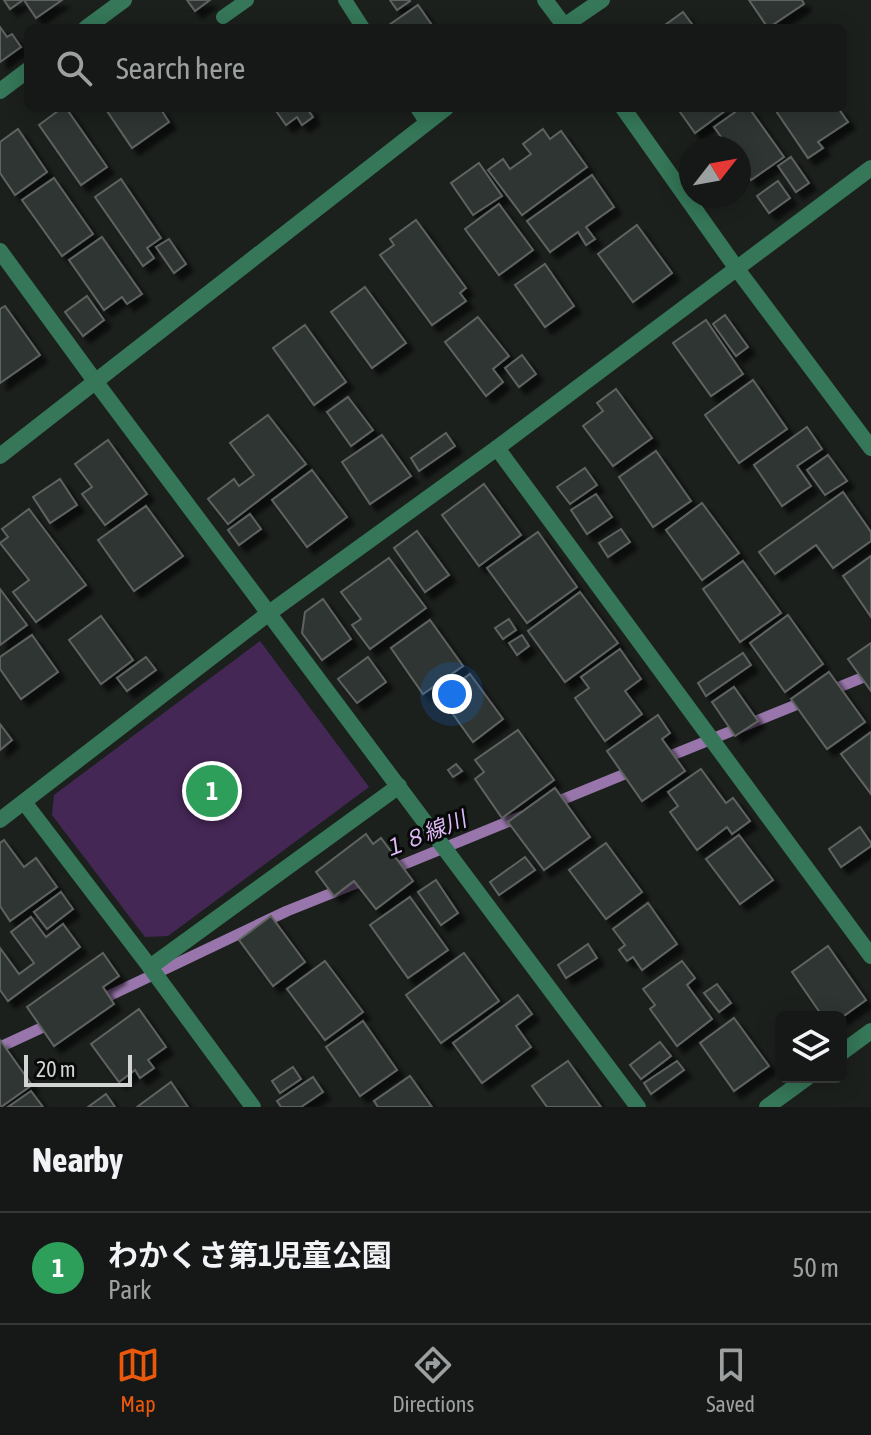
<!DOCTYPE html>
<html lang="en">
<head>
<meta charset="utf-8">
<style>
	:root { --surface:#151816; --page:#1e211f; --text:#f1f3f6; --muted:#9da0a1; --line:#343735; --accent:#ea580c }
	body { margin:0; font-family:"Asap Condensed","Noto Sans JP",sans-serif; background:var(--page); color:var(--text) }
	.controls { position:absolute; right:24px; bottom:24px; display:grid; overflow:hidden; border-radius:12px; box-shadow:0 4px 20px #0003 }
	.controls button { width:72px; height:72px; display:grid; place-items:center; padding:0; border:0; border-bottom:2px solid var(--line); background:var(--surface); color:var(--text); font:40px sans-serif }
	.compass { position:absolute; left:679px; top:136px; width:72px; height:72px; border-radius:50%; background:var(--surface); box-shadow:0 4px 20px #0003; rotate:59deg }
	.scale { position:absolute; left:24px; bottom:20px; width:108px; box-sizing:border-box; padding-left:8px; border:4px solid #d2d5d3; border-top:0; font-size:22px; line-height:28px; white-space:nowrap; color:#d2d5d3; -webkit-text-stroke:6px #070908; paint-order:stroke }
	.you { position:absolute; left:452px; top:694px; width:28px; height:28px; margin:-20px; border:6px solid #fff; border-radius:50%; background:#1a73e8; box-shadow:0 0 0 12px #1a73e833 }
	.badge { display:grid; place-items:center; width:52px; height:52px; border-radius:50%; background:var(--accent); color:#fff; font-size:26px; font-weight:700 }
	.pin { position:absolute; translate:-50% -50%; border:4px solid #fff; box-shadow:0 2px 8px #0006 }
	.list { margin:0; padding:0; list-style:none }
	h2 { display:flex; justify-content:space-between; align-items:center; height:104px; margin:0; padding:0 32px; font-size:34px }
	h2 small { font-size:26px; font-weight:400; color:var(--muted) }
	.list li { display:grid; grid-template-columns:52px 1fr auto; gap:24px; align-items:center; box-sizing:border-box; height:112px; padding:0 32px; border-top:2px solid var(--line) }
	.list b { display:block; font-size:30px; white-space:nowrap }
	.list p { margin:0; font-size:26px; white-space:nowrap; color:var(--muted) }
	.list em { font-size:26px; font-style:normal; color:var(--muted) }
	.icon { flex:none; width:44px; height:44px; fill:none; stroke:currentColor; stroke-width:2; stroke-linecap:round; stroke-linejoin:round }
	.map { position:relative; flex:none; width:871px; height:1107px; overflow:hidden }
	.search { position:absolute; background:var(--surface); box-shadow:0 4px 20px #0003; left:24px; right:24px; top:24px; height:88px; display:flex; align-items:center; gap:20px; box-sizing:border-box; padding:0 28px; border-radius:12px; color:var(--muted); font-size:30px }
	.sheet { height:216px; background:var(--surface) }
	nav { display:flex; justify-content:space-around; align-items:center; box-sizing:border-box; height:112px; border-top:2px solid var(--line); background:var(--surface); font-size:22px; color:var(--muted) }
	nav a { display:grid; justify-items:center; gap:4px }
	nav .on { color:var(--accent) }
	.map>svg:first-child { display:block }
	.green { fill:#452755 }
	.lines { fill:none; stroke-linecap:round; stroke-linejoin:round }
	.stream { stroke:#9876ab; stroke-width:11 }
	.building { fill:#2f3431; stroke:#5f6461; stroke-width:2; filter:url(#shadow) }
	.service { stroke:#357758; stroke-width:14 }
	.minor { stroke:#357758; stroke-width:16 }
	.labels { text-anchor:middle; stroke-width:6; stroke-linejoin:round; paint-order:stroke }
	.water-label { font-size:22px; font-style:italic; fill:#e1bbf9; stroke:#070908 }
</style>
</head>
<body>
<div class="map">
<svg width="871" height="1107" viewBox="0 0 871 1107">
	<defs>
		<filter id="shadow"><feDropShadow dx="7" dy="7" stdDeviation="2" flood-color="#0009"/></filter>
	</defs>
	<rect width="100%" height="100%" fill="#1c201d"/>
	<path class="green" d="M 260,641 L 369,787 L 168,936 L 145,937 L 52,815 L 54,795 Z"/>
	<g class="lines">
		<g class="stream">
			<path d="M 827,692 L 871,674"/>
			<path d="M 660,760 L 808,700"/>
			<path d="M 549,805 L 637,769"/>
			<path d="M 390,870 L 522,816"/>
			<path d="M 98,1001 L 287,911 L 367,879"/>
			<path d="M 0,1047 L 54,1022"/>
		</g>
	</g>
	<g class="building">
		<path d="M 4,0 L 23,0 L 10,9 Z"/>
		<path d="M 24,0 L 62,0 L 36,18 Z"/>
		<path d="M 187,0 L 210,0 L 195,11 Z"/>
		<path d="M 390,0 L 409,0 L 410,1 L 397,10 Z"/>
		<path d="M 749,0 L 802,0 L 804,4 L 768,28 Z"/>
		<path d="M 418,5 L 434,28 L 391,28 L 389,25 Z"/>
		<path d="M 683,12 L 695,28 L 661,28 Z"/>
		<path d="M 0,27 L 7,37 L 12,34 L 21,47 L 0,62 Z"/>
		<path d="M 62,108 L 66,108 L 107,167 L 81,185 L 39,125 Z"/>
		<path d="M 105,108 L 160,108 L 169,122 L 132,148 Z"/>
		<path d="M 274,108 L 311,108 L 308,110 L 313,117 L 302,125 L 297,117 L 286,125 Z"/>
		<path d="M 685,108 L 729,108 L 695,133 L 680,112 Z"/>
		<path d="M 741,108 L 749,108 L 784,157 L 751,180 L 739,163 L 739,148 L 729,148 L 714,127 Z"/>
		<path d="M 774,108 L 838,108 L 848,122 L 818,142 L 823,148 L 808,158 Z"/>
		<path d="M 18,129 L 47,172 L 15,195 L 0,173 L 0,142 Z"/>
		<path d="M 543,129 L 550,139 L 561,131 L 587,167 L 522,215 L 488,170 L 503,159 L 510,169 L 531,154 L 523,144 Z"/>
		<path d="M 791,157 L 809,183 L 796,192 L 778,166 Z"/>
		<path d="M 479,163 L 502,196 L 473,215 L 451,183 Z"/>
		<path d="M 592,175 L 614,207 L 586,227 L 595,239 L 586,245 L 578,232 L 550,252 L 527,221 Z"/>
		<path d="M 54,178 L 93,234 L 62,256 L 22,200 Z"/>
		<path d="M 121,179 L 161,238 L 147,248 L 154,258 L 143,266 L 95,197 Z"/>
		<path d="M 778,181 L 790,198 L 769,213 L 757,196 Z"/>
		<path d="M 499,204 L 533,250 L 499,275 L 465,229 Z"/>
		<path d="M 416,220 L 466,288 L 460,293 L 466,301 L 432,325 L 380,255 L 394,245 L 390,239 Z"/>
		<path d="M 637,225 L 672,273 L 633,302 L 598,254 Z"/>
		<path d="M 102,237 L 142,294 L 127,304 L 122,297 L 104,310 L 69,260 Z"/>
		<path d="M 169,239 L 186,264 L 174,273 L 156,247 Z"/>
		<path d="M 545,264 L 574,306 L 545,327 L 515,285 Z"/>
		<path d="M 365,287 L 406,343 L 372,368 L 331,312 Z"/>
		<path d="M 87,296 L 104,320 L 83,336 L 65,312 Z"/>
		<path d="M 5,306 L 40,355 L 0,383 L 0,309 Z"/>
		<path d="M 725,315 L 748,347 L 736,356 L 713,324 Z"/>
		<path d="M 478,317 L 509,356 L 493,369 L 503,382 L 486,396 L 445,342 Z"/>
		<path d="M 706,320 L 743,374 L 711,396 L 673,343 Z"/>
		<path d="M 305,325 L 346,382 L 314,405 L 273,348 Z"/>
		<path d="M 522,355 L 536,374 L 519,387 L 505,368 Z"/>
		<path d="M 753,380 L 787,429 L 739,463 L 705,415 Z"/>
		<path d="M 616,389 L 652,438 L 613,466 L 583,426 L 603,411 L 597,403 Z"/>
		<path d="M 348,397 L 373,430 L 351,446 L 327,412 Z"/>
		<path d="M 268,415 L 306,464 L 228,524 L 208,499 L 234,479 L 239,486 L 254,475 L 230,443 Z"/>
		<path d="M 807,427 L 822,449 L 797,466 L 811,486 L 782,506 L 754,465 Z"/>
		<path d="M 446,433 L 455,446 L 419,471 L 411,458 Z"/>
		<path d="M 382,435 L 411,476 L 370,504 L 342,462 Z"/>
		<path d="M 108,440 L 147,494 L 105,525 L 82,494 L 92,487 L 75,464 Z"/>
		<path d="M 656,451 L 691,501 L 653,527 L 619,477 Z"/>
		<path d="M 828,455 L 847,481 L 825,495 L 807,470 Z"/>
		<path d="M 585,468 L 597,485 L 570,504 L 557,487 Z"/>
		<path d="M 312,470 L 347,517 L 307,547 L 272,500 Z"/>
		<path d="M 60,479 L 77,505 L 50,523 L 33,497 Z"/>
		<path d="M 484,484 L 521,535 L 479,566 L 442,515 Z"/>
		<path d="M 843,492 L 871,532 L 871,541 L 833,568 L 816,545 L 775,574 L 759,552 Z"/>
		<path d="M 596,494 L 612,517 L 587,534 L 571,510 Z"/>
		<path d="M 702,503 L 739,553 L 702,580 L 666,530 Z"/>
		<path d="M 146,506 L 183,556 L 134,591 L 98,540 Z"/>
		<path d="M 29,509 L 86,585 L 36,622 L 13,592 L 29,580 L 0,543 L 8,537 L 2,529 Z"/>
		<path d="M 250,514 L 261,529 L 239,545 L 228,530 Z"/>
		<path d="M 621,529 L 630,542 L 608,557 L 599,543 Z"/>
		<path d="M 417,531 L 449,575 L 425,592 L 394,548 Z"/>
		<path d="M 538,532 L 577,587 L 527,623 L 487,568 Z"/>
		<path d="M 871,556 L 871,617 L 843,576 Z"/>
		<path d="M 389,558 L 426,608 L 370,649 L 352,625 L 361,619 L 341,592 Z"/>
		<path d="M 743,561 L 781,613 L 740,642 L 703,589 Z"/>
		<path d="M 0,589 L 27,625 L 0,645 Z"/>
		<path d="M 580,592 L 618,643 L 565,682 L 528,631 Z"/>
		<path d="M 323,599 L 351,639 L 322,660 L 302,633 L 305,612 Z"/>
		<path d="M 788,615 L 823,664 L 785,692 L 750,643 Z"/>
		<path d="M 101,616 L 133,660 L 101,684 L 69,640 Z"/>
		<path d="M 509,619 L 516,630 L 503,639 L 495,628 Z"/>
		<path d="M 430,620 L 463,666 L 423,694 L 391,648 Z"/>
		<path d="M 32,635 L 58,672 L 21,699 L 0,669 L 0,657 Z"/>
		<path d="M 522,635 L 529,646 L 517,655 L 509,643 Z"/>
		<path d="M 871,643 L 871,691 L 848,659 Z"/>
		<path d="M 620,649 L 641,679 L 625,691 L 642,714 L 605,741 L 575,698 L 589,688 L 581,677 Z"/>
		<path d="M 743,653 L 751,665 L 706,696 L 698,683 Z"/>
		<path d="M 146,657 L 156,670 L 127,691 L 117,678 Z"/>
		<path d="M 368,657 L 386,682 L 357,703 L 338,679 Z"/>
		<path d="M 829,672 L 865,722 L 827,749 L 791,699 Z"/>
		<path d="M 470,674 L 503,719 L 473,742 L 440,696 Z"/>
		<path d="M 734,687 L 758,721 L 735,736 L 712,702 Z"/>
		<path d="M 658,715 L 670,733 L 662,739 L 685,771 L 642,801 L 607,751 Z"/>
		<path d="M 0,724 L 12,740 L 0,750 Z"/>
		<path d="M 518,730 L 554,780 L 502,818 L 475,779 L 484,772 L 475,760 Z"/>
		<path d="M 871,732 L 871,794 L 841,754 Z"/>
		<path d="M 456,764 L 462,771 L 453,777 L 448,770 Z"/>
		<path d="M 701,769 L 726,803 L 733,798 L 750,821 L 732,834 L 727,827 L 697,850 L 670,812 L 678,806 L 668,792 Z"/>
		<path d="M 555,788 L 590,837 L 544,870 L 508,822 Z"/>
		<path d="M 860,827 L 871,843 L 871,846 L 841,867 L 829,849 Z"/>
		<path d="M 366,834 L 373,844 L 381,838 L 413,881 L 376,909 L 354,881 L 334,896 L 316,872 Z"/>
		<path d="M 739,835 L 773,880 L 740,904 L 706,859 Z"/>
		<path d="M 4,840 L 24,867 L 36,858 L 57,887 L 10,921 L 0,906 L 0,843 Z"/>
		<path d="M 606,843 L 642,892 L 606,919 L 569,870 Z"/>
		<path d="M 525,857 L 535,870 L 499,895 L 490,882 Z"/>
		<path d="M 436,880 L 458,913 L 441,925 L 418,892 Z"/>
		<path d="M 61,892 L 73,909 L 47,929 L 34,912 Z"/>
		<path d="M 410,897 L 448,950 L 408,978 L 370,925 Z"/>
		<path d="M 648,903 L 677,944 L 642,970 L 633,957 L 627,961 L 619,950 L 625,945 L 613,929 Z"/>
		<path d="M 271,916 L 305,962 L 273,986 L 239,940 Z"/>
		<path d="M 31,917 L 46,937 L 63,924 L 80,947 L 8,1001 L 0,990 L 0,948 L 19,974 L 34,963 L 11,932 Z"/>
		<path d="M 588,944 L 597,958 L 566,978 L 558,965 Z"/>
		<path d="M 828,946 L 866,1000 L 841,1018 L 823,1017 L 792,972 Z"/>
		<path d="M 103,953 L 119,976 L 103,987 L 114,1004 L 54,1046 L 27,1007 Z"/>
		<path d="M 464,953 L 499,1001 L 441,1043 L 406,995 Z"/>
		<path d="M 325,961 L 363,1012 L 325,1040 L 287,989 Z"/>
		<path d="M 682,961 L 695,978 L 687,985 L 712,1019 L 677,1046 L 650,1009 L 655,1005 L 643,989 Z"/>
		<path d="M 717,984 L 731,1003 L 719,1012 L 704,993 Z"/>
		<path d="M 518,995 L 532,1014 L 516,1026 L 531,1047 L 482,1083 L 453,1043 Z"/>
		<path d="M 139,1009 L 166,1047 L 148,1060 L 154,1068 L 140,1078 L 135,1070 L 119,1082 L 91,1044 Z"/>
		<path d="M 734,1018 L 769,1066 L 734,1091 L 700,1043 Z"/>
		<path d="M 363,1021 L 397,1070 L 360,1096 L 326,1047 Z"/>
		<path d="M 0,1040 L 32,1085 L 1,1107 L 0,1107 Z"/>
		<path d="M 660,1042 L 671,1056 L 641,1079 L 630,1065 Z"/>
		<path d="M 568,1061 L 601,1107 L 547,1107 L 532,1086 Z"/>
		<path d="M 677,1061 L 684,1070 L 651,1094 L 644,1083 Z"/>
		<path d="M 293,1067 L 301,1079 L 280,1093 L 272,1081 Z"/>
		<path d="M 410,1076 L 432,1107 L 378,1107 L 374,1101 Z"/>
		<path d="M 313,1077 L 323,1092 L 301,1107 L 281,1107 L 277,1101 Z"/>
		<path d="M 171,1082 L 188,1107 L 137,1107 Z"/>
		<path d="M 31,1091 L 43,1107 L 8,1107 Z"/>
		<path d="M 106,1094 L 115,1107 L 88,1107 Z"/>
	</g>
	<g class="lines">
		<g class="service">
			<path d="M 345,0 L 363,28"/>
			<path d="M 223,17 L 247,0"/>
			<path d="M 417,108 L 426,122"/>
		</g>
		<g class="minor">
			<path d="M 545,0 L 566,28"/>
			<path d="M 86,28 L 124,0"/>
			<path d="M 561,28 L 602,0"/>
			<path d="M 0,91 L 28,70"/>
			<path d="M 623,108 L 737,269 L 871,448"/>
			<path d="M 0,251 L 95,381 L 638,1107"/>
			<path d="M 497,448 L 871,956"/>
			<path d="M 0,456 L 446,108"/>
			<path d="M 24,802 L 150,967 L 253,1107"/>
			<path d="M 0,820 L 269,613 L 497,448 L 871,168"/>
			<path d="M 150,967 L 399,786"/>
			<path d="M 841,1053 L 871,1031"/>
			<path d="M 767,1107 L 808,1077"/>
		</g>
	</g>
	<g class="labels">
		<g class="water-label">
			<text transform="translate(424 834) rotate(-22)" y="8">１８線川</text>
		</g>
	</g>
</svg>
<div class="controls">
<button><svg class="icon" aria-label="layers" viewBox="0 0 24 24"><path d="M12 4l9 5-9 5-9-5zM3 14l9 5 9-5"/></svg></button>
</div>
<svg class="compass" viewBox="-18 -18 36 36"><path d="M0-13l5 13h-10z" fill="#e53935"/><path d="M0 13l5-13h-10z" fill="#9da0a1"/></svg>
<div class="scale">20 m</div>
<div class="you"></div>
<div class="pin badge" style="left:212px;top:791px;background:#2e9e5b">1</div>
<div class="search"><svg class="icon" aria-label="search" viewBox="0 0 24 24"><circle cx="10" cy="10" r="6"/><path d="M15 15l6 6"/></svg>Search here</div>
</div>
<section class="sheet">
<h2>Nearby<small></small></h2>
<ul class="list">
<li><span class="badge" style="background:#2e9e5b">1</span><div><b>わかくさ第1児童公園</b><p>Park</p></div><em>50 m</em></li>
</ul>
</section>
<nav>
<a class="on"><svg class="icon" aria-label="map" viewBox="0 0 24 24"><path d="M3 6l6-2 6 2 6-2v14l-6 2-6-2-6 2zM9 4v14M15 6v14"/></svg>Map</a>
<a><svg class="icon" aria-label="directions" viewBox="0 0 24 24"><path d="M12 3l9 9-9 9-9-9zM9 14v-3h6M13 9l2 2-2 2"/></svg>Directions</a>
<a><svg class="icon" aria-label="saved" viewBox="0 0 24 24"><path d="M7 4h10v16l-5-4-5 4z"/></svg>Saved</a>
</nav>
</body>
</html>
